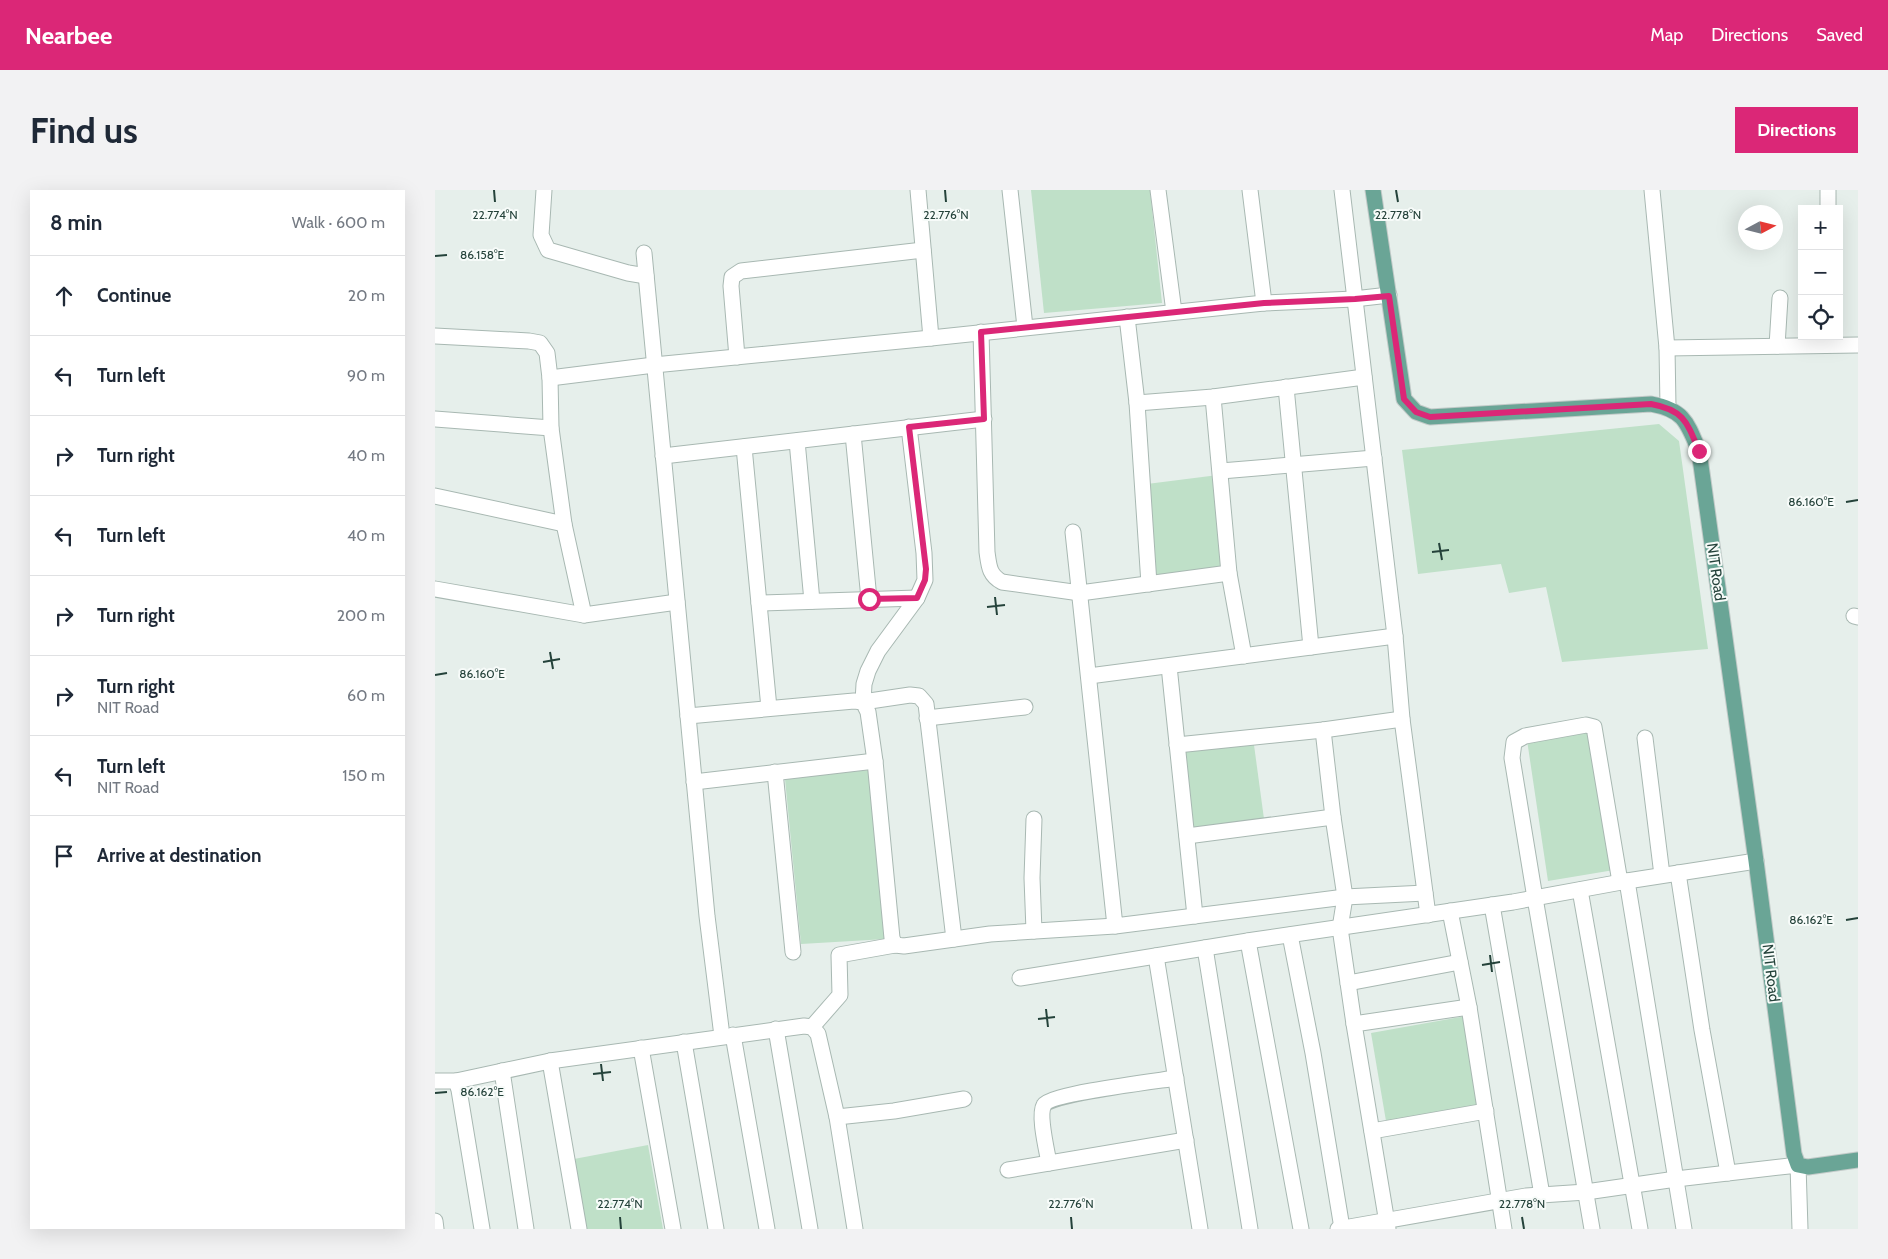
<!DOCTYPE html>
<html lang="en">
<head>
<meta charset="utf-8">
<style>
	:root { --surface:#fff; --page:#f2f2f3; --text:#1f2937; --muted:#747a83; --line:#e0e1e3; --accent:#db2777 }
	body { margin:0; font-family:Cabin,sans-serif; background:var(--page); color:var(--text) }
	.controls { position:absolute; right:15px; top:15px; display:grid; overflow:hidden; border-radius:0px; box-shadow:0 5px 20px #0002 }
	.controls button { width:45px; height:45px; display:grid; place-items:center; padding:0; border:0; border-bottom:1px solid var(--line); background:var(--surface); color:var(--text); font:25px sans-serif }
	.compass { position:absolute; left:1303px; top:15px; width:45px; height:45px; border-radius:50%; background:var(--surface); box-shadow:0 5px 20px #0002; rotate:83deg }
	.stop { position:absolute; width:15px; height:15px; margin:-11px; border:4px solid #db2777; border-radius:50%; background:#fff }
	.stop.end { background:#db2777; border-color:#fff; box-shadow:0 1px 5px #0008 }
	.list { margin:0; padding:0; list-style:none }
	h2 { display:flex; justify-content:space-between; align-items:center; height:65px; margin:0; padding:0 20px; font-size:21px }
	h2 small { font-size:16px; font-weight:400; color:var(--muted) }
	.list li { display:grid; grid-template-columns:32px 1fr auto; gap:15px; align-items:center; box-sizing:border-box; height:80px; padding:0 20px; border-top:1px solid var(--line) }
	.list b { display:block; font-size:19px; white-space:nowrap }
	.list p { margin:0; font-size:16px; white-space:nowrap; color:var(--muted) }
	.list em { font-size:16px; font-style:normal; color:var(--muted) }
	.icon { flex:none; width:28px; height:28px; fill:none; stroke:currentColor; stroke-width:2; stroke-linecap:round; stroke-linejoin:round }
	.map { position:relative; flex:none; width:1423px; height:1039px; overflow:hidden; border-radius:0px }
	header { display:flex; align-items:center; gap:30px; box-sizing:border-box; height:70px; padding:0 25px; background:var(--accent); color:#fff }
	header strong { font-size:24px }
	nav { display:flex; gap:28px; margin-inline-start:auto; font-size:18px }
	.intro { display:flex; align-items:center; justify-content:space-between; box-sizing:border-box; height:120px; padding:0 30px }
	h1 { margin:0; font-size:35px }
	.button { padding:12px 22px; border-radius:0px; background:var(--accent); color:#fff; font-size:18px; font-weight:700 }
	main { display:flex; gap:30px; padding:0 30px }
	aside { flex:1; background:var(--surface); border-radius:0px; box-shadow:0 5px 20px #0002 }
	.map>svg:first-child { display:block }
	.green { fill:#bfe0c8 }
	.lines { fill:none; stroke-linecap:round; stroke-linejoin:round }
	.minor-casing { stroke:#a8b8b2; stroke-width:17 }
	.major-casing { stroke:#c2cac8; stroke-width:17 }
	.minor { stroke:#fff; stroke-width:15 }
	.major { stroke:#6aa596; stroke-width:15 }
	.route { stroke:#db2777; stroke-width:6 }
	.ticks { fill:none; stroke:#24423a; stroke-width:2 }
	.labels { text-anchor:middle; stroke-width:4; stroke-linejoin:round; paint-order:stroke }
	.street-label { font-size:15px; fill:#24423a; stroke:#f7fbf9 }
	.ticks-label { font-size:12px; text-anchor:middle; fill:#24423a; stroke:#f7fbf9; stroke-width:4; stroke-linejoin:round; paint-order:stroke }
</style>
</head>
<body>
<header>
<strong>Nearbee</strong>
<nav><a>Map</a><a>Directions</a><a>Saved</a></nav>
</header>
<div class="intro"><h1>Find us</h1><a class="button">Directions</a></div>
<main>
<aside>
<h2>8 min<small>Walk · 600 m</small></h2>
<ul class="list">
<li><svg class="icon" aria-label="ahead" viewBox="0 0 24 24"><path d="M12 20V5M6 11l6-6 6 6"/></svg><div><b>Continue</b></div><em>20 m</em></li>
<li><svg class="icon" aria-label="left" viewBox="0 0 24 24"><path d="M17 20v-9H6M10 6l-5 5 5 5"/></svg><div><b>Turn left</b></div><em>90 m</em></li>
<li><svg class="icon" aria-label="right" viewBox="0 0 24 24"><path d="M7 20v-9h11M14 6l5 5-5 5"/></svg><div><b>Turn right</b></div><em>40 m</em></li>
<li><svg class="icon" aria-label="left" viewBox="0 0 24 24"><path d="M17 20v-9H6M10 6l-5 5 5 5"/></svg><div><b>Turn left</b></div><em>40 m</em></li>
<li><svg class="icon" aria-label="right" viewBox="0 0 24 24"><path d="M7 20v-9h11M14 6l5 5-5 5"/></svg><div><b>Turn right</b></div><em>200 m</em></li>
<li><svg class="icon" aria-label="right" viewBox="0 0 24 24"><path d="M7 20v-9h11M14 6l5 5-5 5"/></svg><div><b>Turn right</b><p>NIT Road</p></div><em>60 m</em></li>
<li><svg class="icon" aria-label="left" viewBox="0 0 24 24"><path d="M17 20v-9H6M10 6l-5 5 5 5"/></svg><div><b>Turn left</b><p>NIT Road</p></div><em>150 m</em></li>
<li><svg class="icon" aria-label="arrive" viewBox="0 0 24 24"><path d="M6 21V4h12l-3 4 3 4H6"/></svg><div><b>Arrive at destination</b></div></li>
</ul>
</aside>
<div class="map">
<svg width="1423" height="1039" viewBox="0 0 1423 1039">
	<rect width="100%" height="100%" fill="#e6efeb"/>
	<g class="green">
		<path d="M 596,0 L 715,0 L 727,113 L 609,123 Z"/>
		<path d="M 1224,234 L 1244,251 L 1273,459 L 1127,472 L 1111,397 L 1074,403 L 1066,374 L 983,384 L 967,260 Z"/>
		<path d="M 783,285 L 789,379 L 720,388 L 712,294 Z"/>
		<path d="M 1157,541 L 1179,680 L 1113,691 L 1092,550 Z"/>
		<path d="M 819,555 L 829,629 L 758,639 L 750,561 Z"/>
		<path d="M 434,580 L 451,749 L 366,754 L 350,589 Z"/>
		<path d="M 1031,826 L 1047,916 L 951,931 L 936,843 Z"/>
		<path d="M 213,955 L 228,1039 L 152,1039 L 139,969 Z"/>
	</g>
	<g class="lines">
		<defs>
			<g id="minor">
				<path d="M 109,0 L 106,45 L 113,60 L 193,83 L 211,86"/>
				<path d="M 483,0 L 496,148"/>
				<path d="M 575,0 L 590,137"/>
				<path d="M 723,0 L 739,122"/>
				<path d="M 815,0 L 829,113"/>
				<path d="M 907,0 L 960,446 L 967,529 L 993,725"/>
				<path d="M 1217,0 L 1232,158 L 1233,217"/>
				<path d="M 1393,19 L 1393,0"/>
				<path d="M 209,63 L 272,726 L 287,846"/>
				<path d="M 692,127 L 702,213 L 714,394"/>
				<path d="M 546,142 L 552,362 C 554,376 554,385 567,392 L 645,403 L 794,383"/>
				<path d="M 0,146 L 94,151 L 105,153 L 112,163 L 115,188 L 116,238 L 129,334 L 149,425"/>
				<path d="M 1342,156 L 1345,108"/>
				<path d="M 1232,158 L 1423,155"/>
				<path d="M 302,167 L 296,96 L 297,87 L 306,81 L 488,60"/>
				<path d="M 115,188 L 219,175 L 496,148 L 829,113 L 919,109 L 954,105"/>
				<path d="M 851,197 L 876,457"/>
				<path d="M 778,207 L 794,383 L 809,466"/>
				<path d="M 702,213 L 778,207 L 929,187"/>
				<path d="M 0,229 L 116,238"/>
				<path d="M 474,237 L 489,363 L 490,390 L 482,408 L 443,461 L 433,481 L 429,494 L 428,512 L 475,505 L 484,506 L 491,514 L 519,749"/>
				<path d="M 418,244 L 434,409"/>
				<path d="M 362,251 L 377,411"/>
				<path d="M 309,257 L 334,518"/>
				<path d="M 228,266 L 549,229"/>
				<path d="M 786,281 L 939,268"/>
				<path d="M 0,306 L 129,334"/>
				<path d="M 638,342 L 680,736 L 910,707 L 990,703"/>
				<path d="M 0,399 L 149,425 L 242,412"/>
				<path d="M 324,413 L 482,408"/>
				<path d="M 1419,426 L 1423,427"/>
				<path d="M 734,476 L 760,726"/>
				<path d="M 654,486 L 960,446"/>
				<path d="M 253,526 L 419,511 L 428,512 L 433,522 L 440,571 L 457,748 L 460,755 L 469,756 L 555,744 L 680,736"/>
				<path d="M 492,528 L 590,517"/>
				<path d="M 888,540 L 898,627 L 910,707 L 905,738 L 919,834"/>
				<path d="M 1210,548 L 1227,685"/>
				<path d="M 742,555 L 888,540 L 967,529"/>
				<path d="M 340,582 L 358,762"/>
				<path d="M 259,592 L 440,571"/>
				<path d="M 752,646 L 898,627"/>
				<path d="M 1243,683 L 1267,840 L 1293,983"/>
				<path d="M 1192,691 L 1249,1039"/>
				<path d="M 1145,700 L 1205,1039"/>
				<path d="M 1057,715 L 1107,1005"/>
				<path d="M 1015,721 L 1034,817 L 1069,1039"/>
				<path d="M 599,741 L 597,688 L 599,629"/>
				<path d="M 855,745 L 878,863 L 907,1038"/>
				<path d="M 813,751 L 866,1039"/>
				<path d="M 770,758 L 815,1039"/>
				<path d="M 721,766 L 765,1039"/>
				<path d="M 585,788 L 819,750 L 1078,712 L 1192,691 L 1321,671"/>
				<path d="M 913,793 L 1025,772"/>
				<path d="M 377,837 L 405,805 L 404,765 L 460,755"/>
				<path d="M 341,839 L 375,1039"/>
				<path d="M 298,845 L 332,1039"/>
				<path d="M 249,852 L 281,1039"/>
				<path d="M 206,858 L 238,1039"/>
				<path d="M 115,871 L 144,1039"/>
				<path d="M 67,881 L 91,1039"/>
				<path d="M 0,891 L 21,891 L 24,900 L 47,1039"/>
				<path d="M 21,891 L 115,871 L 369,836 L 377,837 L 383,844 L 402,927 L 420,1039"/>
				<path d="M 402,927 L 459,921 L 529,909"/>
				<path d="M 937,941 L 1051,921"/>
				<path d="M 614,973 C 612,961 603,925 609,915 C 615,904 722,891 741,888"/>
				<path d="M 573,980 L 751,950"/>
				<path d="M 0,1031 L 1,1039"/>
				<path d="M 903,1039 L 1091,1006 L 1151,1002 L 1241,989 L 1363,975 L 1365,1039"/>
				<path d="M 953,1039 L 919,834 L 1034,817"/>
				<path d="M 1157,1039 L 1100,708 L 1077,568 L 1079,552 L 1090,546 L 1151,535 L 1159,537 L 1185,692"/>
			</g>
			<path id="major" d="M 938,0 L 969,209 L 981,222 L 995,227 L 1216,214 C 1249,220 1252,232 1264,261 L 1321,671 L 1359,964 L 1363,975 L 1373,977 L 1423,970"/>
		</defs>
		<use href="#minor" class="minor-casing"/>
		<use href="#major" class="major-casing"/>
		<use href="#minor" class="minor"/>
		<use href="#major" class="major"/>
	</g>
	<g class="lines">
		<path class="route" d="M 434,409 L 482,408 L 490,390 L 491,379 L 474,237 L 549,229 L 546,142 L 829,113 L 920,109 L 954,106 L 969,209 L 981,222 L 995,227 L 1216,214 C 1249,220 1252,232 1264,261"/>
	</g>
	<path class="ticks" d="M 59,0 L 60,12M 510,0 L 511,12M 961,0 L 963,12M 0,66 L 12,65M 1411,312 L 1423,310M 1004,353 L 1007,370M 997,362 L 1014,360M 560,407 L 562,425M 552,417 L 570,415M 115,462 L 118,479M 108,472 L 125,469M 0,485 L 12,483M 1411,730 L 1423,728M 1055,765 L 1057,782M 1047,775 L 1065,772M 611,819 L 613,837M 603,829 L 620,827M 166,874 L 168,891M 158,884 L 176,882M 0,903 L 12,902M 185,1027 L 186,1039M 636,1027 L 637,1039M 1087,1027 L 1089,1039"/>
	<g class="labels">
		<g class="street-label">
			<text transform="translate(1281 382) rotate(82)" y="5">NIT Road</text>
			<text transform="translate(1336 783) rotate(83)" y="5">NIT Road</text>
		</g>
	</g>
	<g class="ticks-label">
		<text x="60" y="29">22.774°N</text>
		<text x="511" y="29">22.776°N</text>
		<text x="963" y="29">22.778°N</text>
		<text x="47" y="69">86.158°E</text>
		<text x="1376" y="316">86.160°E</text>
		<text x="47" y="488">86.160°E</text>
		<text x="1376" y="734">86.162°E</text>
		<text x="47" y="906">86.162°E</text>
		<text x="185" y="1018">22.774°N</text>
		<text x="636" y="1018">22.776°N</text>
		<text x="1087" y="1018">22.778°N</text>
	</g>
</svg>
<div class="controls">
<button>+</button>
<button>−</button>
<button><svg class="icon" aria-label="locate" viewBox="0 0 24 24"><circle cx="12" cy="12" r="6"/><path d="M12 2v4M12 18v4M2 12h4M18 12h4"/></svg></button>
</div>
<svg class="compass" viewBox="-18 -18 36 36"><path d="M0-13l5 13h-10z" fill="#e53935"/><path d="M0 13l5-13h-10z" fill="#747a83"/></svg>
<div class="stop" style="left:434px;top:409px"></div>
<div class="stop end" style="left:1264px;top:261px"></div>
</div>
</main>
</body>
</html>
